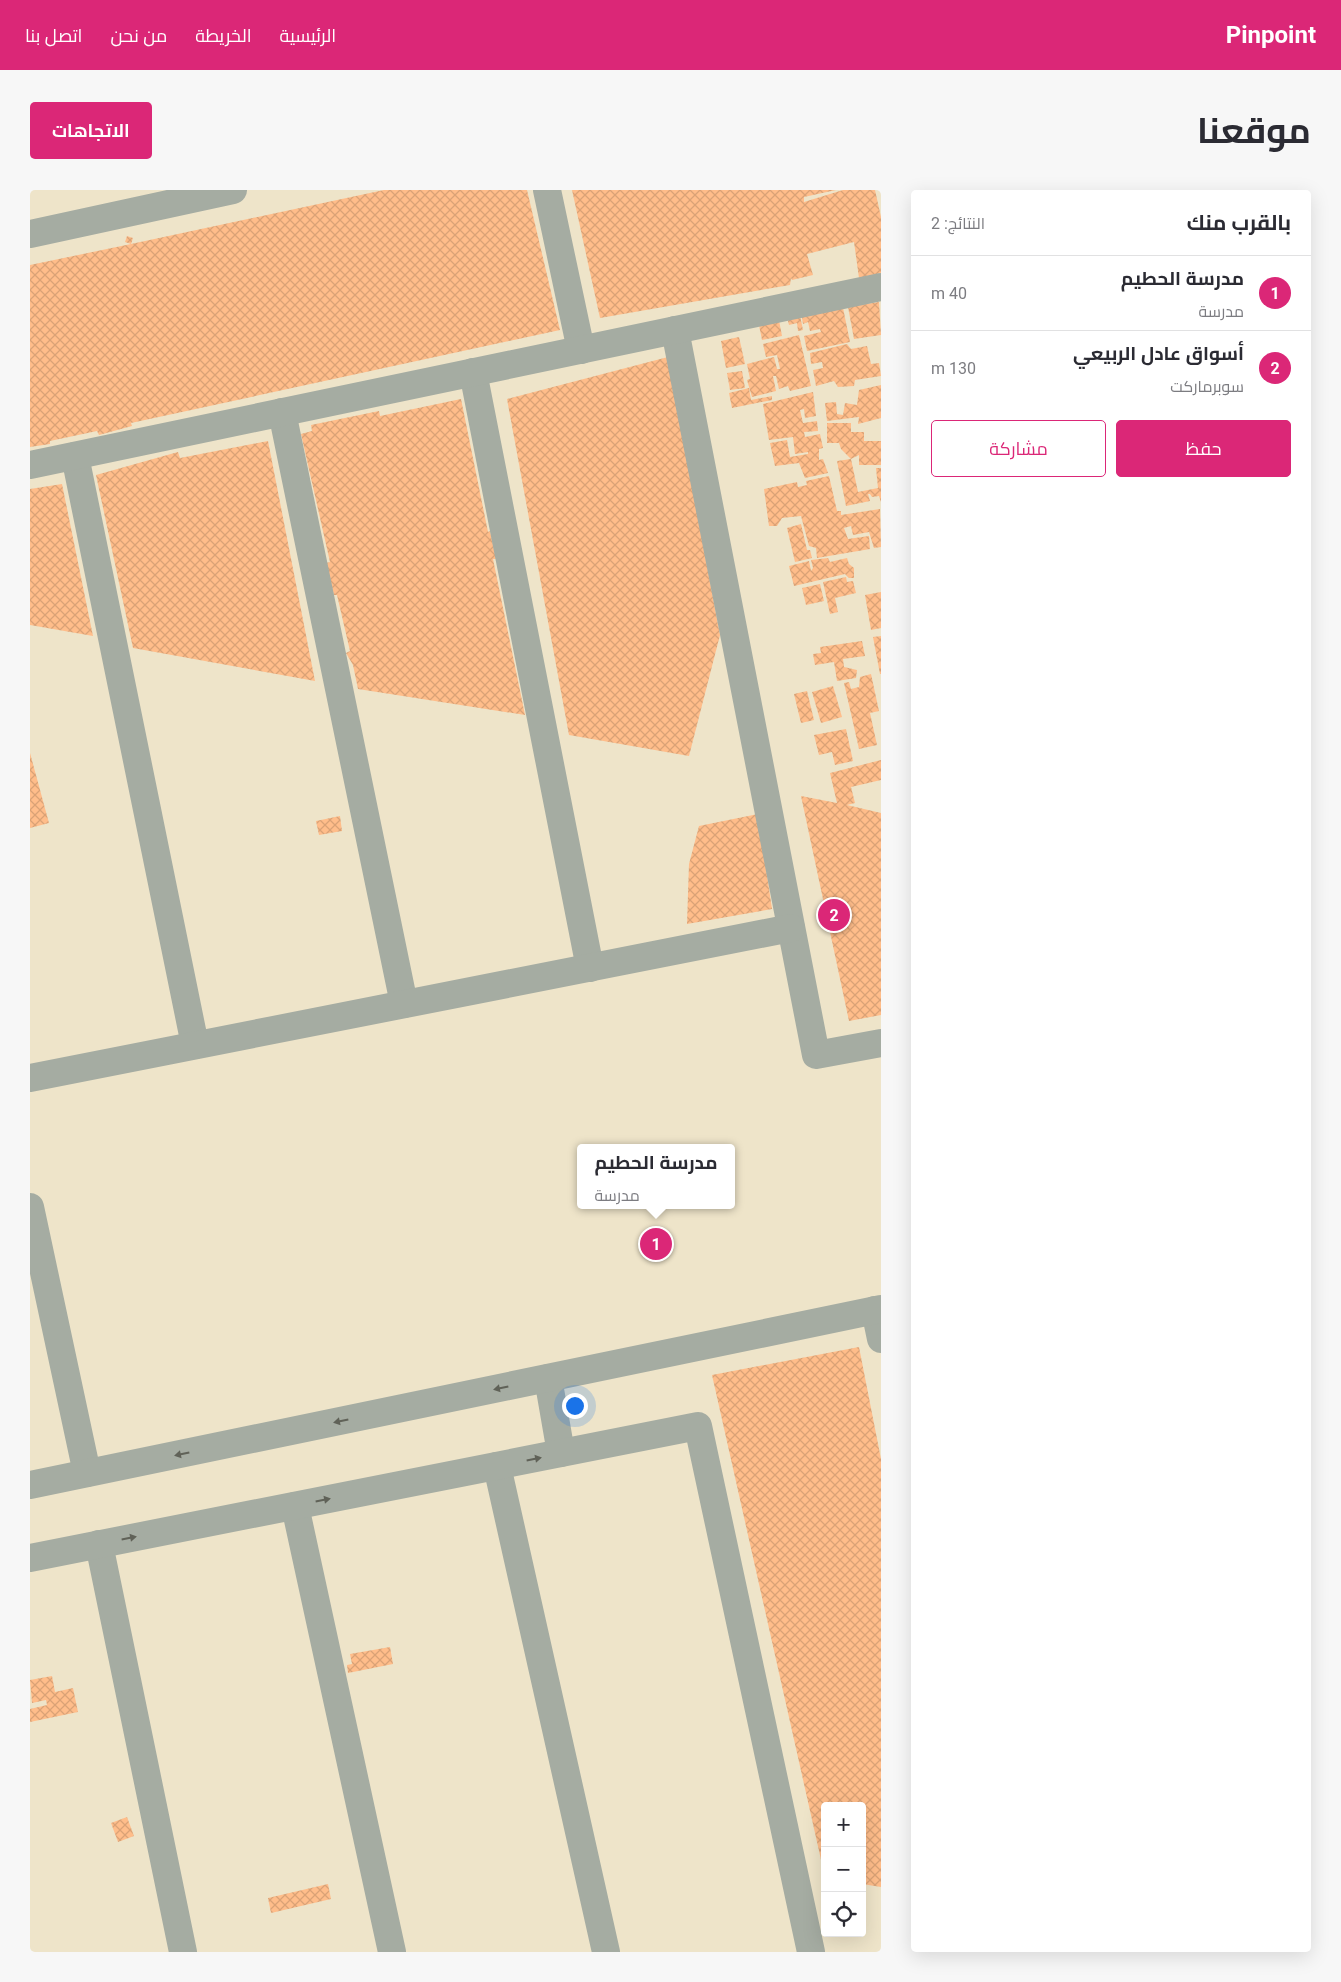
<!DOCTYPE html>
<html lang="ar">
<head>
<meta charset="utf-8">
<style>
	:root { --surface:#fff; --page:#f7f7f7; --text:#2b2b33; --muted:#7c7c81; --line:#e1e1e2; --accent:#db2777 }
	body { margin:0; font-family:Roboto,Cairo,sans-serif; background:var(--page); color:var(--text); direction:rtl }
	.controls { position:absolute; right:15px; bottom:15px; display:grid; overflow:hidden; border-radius:5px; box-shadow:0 5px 20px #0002 }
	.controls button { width:45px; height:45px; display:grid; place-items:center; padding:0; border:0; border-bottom:1px solid var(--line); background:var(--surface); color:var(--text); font:25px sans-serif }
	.you { position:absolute; left:544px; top:1215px; width:18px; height:18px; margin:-12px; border:4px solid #fff; border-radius:50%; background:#1a73e8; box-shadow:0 0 0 8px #1a73e833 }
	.badge { display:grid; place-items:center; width:32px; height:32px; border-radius:50%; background:var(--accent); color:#fff; font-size:16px; font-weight:700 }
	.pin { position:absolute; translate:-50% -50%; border:2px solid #fff; box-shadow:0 1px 5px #0006 }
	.popup { position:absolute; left:547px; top:954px; width:158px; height:65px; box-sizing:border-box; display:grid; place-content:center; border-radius:5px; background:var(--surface); filter:drop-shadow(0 1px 4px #0005); font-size:16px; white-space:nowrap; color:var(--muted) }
	.popup b { font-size:19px; color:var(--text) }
	.popup::after { content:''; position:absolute; left:50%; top:100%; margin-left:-10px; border:10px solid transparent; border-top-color:var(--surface) }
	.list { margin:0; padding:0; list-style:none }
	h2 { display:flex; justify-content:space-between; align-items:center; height:65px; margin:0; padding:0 20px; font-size:21px }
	h2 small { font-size:16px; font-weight:400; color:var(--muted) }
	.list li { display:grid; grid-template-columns:32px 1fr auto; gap:15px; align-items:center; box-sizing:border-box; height:75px; padding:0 20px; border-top:1px solid var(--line) }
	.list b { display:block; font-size:19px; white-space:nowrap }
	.list p { margin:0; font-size:16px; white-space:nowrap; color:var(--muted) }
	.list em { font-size:16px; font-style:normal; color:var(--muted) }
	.actions { display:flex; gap:10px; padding:15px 20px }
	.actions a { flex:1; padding:11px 0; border:1px solid var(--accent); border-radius:5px; text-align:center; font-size:18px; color:var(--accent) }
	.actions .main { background:var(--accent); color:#fff }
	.icon { flex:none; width:28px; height:28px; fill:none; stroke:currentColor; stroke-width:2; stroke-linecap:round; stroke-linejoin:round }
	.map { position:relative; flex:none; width:851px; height:1762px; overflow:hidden; direction:ltr; border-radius:5px }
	header { display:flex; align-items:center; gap:30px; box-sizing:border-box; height:70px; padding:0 25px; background:var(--accent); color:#fff }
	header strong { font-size:24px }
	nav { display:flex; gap:28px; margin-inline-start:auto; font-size:18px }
	.intro { display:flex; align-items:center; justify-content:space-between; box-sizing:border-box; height:120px; padding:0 30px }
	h1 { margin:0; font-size:35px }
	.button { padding:12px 22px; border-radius:5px; background:var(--accent); color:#fff; font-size:18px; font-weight:700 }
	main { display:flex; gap:30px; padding:0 30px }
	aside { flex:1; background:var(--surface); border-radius:5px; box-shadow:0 5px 20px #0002 }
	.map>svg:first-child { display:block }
	.building { fill:url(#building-cross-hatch) }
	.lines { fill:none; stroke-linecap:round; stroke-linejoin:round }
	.street { stroke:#a5aca2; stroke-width:28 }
	.oneway { fill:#606258 }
</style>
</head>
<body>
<header>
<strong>Pinpoint</strong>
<nav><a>الرئيسية</a><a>الخريطة</a><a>من نحن</a><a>اتصل بنا</a></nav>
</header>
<div class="intro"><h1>موقعنا</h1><a class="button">الاتجاهات</a></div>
<main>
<aside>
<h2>بالقرب منك<small>النتائج: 2</small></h2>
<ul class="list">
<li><span class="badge">1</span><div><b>مدرسة الحطيم</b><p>مدرسة</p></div><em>40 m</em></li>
<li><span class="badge">2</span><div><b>أسواق عادل الربيعي</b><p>سوبرماركت</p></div><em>130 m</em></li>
</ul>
<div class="actions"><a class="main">حفظ</a><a>مشاركة</a></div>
</aside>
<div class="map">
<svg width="851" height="1762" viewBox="0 0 851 1762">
	<defs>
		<pattern id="building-cross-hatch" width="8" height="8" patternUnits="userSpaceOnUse" patternTransform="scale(1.25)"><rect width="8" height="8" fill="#ffbd8a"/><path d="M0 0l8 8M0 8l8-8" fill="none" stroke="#daa276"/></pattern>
	</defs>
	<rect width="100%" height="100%" fill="#eee4c9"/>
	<g class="building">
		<path d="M 354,0 L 497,0 L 530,140 L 101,233 L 102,236 L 69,245 L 67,241 L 20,251 L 20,254 L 0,257 L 0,75 L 101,54 L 95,52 L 97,46 L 103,48 L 101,54 Z"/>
		<path d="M 542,0 L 806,0 L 774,7 L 774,12 L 813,0 L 845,0 L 851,27 L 851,83 L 829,88 L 824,52 L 777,64 L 783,85 L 762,90 L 761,88 L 760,95 L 570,128 Z"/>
		<path d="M 849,112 L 851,145 L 824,149 L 818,117 Z"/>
		<path d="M 812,113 L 820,152 L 777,161 L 774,146 L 791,142 L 790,139 L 780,141 L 778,132 L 773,134 L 771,122 Z"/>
		<path d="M 768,116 L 773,140 L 768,141 L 767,133 L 759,135 L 756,123 L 748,125 L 752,146 L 732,150 L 727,125 Z"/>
		<path d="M 769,145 L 781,196 L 760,201 L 758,196 L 749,199 L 746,186 L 743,186 L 746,201 L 722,207 L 717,190 L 720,189 L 717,174 L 744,167 L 747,179 L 750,179 L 747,165 L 736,167 L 733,154 Z"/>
		<path d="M 709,147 L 715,174 L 696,178 L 691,151 Z"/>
		<path d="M 817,154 L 821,159 L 837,156 L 841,174 L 849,173 L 851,186 L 825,190 L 824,196 L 808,197 L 804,191 L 786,196 L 783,180 L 793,178 L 792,172 L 781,174 L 780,163 Z"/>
		<path d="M 638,167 L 690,445 L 659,566 L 539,545 L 477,209 Z"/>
		<path d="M 712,181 L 715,198 L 700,200 L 697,183 Z"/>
		<path d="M 851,195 L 851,228 L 828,234 L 829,227 L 797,231 L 795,213 L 806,212 L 807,224 L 813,225 L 815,213 L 827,215 L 829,200 Z"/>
		<path d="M 719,198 L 721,210 L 742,206 L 742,210 L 702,218 L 699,203 Z"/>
		<path d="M 783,202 L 786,226 L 775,228 L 774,219 L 770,220 L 773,233 L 787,231 L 788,241 L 774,242 L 775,247 L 790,244 L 793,258 L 789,259 L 789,270 L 793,269 L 798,283 L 775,288 L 769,273 L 745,276 L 740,253 L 757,250 L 760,267 L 778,264 L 778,262 L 765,264 L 763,247 L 739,250 L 733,214 Z"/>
		<path d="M 431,209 L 458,342 L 460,341 L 466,369 L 463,369 L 495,525 L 328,499 L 323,475 L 316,463 L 320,461 L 307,405 L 304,405 L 296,373 L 300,372 L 271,244 L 282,241 L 281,235 L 349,221 L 350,226 Z"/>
		<path d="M 797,233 L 821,233 L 821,242 L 834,242 L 834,251 L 851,251 L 851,275 L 829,275 L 829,265 L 821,269 L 811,259 L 809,253 L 797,253 Z"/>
		<path d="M 238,251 L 285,491 L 103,458 L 66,285 L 148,262 L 150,268 Z"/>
		<path d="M 821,269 L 828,302 L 848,298 L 846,278 L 851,278 L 851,312 L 849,306 L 842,307 L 840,304 L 838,304 L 840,311 L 816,316 L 807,271 Z"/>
		<path d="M 799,286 L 807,321 L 811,321 L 811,325 L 850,319 L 851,357 L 844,358 L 839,342 L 823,345 L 821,336 L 814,338 L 818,349 L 839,346 L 840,359 L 787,368 L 786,358 L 779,356 L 771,326 L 752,328 L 747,336 L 739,336 L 734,299 L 767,292 L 768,297 L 777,295 L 776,291 Z"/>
		<path d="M 32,294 L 63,446 L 0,435 L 0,299 Z"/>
		<path d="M 771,334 L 777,360 L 780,360 L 782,368 L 765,372 L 757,338 Z"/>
		<path d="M 798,368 L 800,372 L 817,368 L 819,374 L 824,378 L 824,388 L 819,388 L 815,384 L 764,396 L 759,376 L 779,371 L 781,381 L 783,378 L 781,370 Z"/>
		<path d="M 816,387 L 817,392 L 823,391 L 826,403 L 805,408 L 808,422 L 800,424 L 793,392 Z"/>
		<path d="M 790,394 L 794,411 L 776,415 L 772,398 Z"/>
		<path d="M 851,402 L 851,438 L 841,440 L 835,405 Z"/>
		<path d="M 851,446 L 851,484 L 850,484 L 843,447 Z"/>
		<path d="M 832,451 L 835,466 L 813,469 L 814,477 L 827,480 L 826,488 L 807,491 L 804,472 L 785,475 L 783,464 L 791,463 L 790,457 Z"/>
		<path d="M 841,484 L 849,521 L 840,523 L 847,555 L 829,559 L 814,493 L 819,492 L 821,499 L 829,497 L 830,487 Z"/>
		<path d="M 803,496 L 812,527 L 791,533 L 782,502 Z"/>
		<path d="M 777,501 L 784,530 L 771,533 L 764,504 Z"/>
		<path d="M 816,539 L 823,571 L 805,575 L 802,562 L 789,565 L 784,545 Z"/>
		<path d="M 0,563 L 19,633 L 0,638 Z"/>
		<path d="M 851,570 L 851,590 L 821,597 L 825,613 L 817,615 L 851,623 L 851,825 L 819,831 L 771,606 L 807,613 L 800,583 Z"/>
		<path d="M 728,624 L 742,719 L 657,734 L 659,674 L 669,636 Z"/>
		<path d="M 310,626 L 312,641 L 289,645 L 286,631 Z"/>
		<path d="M 829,1157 L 851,1269 L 851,1697 L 832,1694 L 832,1616 L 795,1616 L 794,1683 L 682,1185 Z"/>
		<path d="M 360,1457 L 363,1474 L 318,1483 L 317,1475 L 322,1474 L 320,1464 Z"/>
		<path d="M 22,1486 L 25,1502 L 43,1498 L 48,1522 L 0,1532 L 0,1519 L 17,1515 L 16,1510 L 2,1513 L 0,1490 Z"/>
		<path d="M 97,1627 L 104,1646 L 88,1652 L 81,1633 Z"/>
		<path d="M 298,1694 L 301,1709 L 241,1723 L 238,1708 Z"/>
	</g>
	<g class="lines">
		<g class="street">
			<path d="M 517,0 L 551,160"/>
			<path d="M 0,44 L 203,0"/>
			<path d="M 645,140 L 786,865 L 851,853"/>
			<path d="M 443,182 L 560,778"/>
			<path d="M 252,222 L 374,814"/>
			<path d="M 45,266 L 165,855"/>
			<path d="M 0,275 L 851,97"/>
			<path d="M 0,888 L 761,738"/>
			<path d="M 0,1017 L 57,1283"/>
			<path d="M 845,1120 L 851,1149"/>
			<path d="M 518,1188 L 531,1263"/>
			<path d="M 467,1276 L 576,1762"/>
			<path d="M 0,1295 L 851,1119"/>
			<path d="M 265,1316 L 362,1762"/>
			<path d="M 69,1354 L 153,1762"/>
			<path d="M 0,1368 L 668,1236 L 781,1762"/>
		</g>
	</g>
	<defs><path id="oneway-solid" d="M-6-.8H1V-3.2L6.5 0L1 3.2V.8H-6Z" transform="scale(1.25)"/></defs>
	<g class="oneway">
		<use href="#oneway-solid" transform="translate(471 1198) rotate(168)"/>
		<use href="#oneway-solid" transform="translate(311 1231) rotate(168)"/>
		<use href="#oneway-solid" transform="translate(152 1264) rotate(168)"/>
		<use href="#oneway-solid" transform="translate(504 1269) rotate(-11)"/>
		<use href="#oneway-solid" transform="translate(293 1310) rotate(-11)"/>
		<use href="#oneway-solid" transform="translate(99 1348) rotate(-11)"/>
	</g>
</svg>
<div class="controls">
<button>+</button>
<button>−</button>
<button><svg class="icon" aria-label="locate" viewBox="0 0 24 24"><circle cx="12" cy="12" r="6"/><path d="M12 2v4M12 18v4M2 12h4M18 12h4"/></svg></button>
</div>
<div class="you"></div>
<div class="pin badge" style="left:626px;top:1054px">1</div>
<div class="popup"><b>مدرسة الحطيم</b>مدرسة</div>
<div class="pin badge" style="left:804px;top:725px">2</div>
</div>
</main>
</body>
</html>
